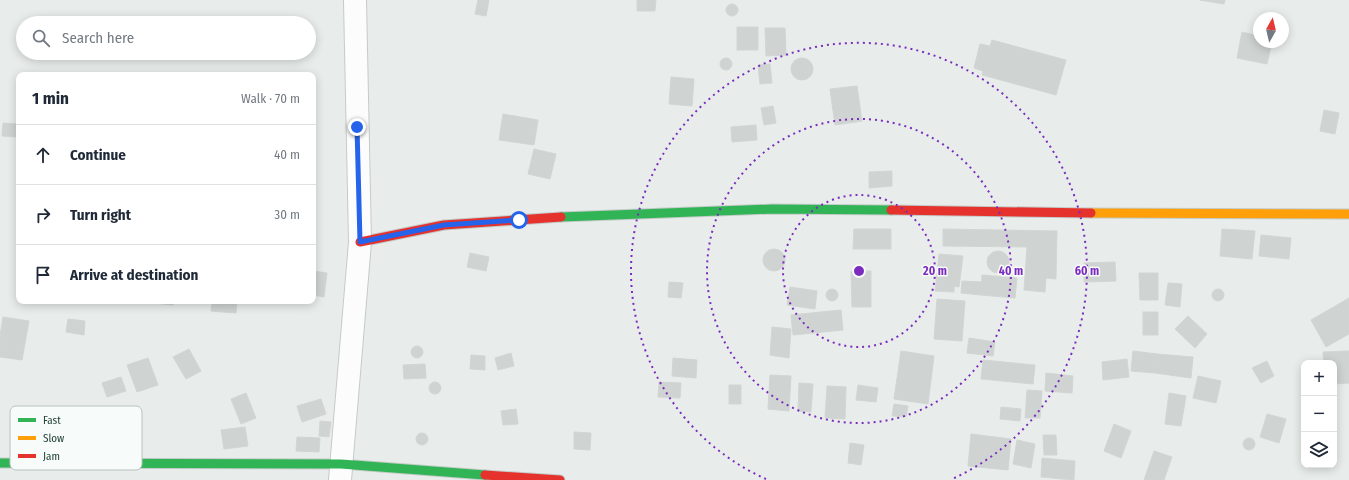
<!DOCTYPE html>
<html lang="en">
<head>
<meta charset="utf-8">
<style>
	:root { --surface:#fff; --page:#f6f6f7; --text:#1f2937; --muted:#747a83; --line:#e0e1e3 }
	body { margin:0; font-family:"Fira Sans Condensed",sans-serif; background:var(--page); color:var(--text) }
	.controls { position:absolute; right:12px; bottom:12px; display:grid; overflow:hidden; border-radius:8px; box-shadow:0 2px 10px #0003 }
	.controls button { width:36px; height:36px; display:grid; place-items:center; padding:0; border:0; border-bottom:1px solid var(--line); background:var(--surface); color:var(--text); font:20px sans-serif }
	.compass { position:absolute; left:1253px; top:12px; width:36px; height:36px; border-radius:50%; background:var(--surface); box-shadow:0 2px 10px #0003; rotate:8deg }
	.stop { position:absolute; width:12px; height:12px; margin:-9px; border:3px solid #2563eb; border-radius:50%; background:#fff }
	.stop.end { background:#2563eb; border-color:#fff; box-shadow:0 1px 4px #0008 }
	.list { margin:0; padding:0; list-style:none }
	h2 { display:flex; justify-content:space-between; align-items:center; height:52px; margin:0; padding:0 16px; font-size:17px }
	h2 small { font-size:13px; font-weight:400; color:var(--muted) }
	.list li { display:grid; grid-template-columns:26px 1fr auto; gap:12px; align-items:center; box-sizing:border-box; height:60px; padding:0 16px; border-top:1px solid var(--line) }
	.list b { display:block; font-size:15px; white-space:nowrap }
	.list em { font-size:13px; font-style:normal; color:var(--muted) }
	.icon { flex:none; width:22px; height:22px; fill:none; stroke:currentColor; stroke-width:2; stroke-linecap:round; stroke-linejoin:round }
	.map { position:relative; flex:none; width:1349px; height:480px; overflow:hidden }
	.search { position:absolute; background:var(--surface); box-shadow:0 2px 10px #0003; left:16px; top:16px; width:300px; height:44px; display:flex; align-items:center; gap:10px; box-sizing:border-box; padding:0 14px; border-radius:22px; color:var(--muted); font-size:15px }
	.panel { position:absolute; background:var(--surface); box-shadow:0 2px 10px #0003; left:16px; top:72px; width:300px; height:232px; border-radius:8px }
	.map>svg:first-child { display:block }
	.building { fill:#cfd4d2; stroke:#d1d6d4 }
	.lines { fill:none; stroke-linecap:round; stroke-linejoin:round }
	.street-casing { stroke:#c5cac8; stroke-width:24 }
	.fast-casing { stroke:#c3cbc8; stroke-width:11 }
	.slow-casing { stroke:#c3cbc8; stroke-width:11 }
	.jam-casing { stroke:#c3cbc8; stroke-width:11 }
	.street { stroke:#fcfcfc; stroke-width:22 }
	.fast { stroke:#30b455; stroke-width:9 }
	.slow { stroke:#ff9f0a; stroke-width:9 }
	.jam { stroke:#e5322d; stroke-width:9 }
	.route { stroke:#2563eb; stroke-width:5 }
	.ring { fill:none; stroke:#7b2cbf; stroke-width:2; stroke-dasharray:2 4 }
	.key { fill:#f7fbf9; stroke:#b8c4c0; stroke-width:1 }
	.key-label { font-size:11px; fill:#24423a }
	.centre { fill:#7b2cbf; stroke:#f7fbf9; stroke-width:2 }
	.ring-label { font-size:12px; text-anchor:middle; font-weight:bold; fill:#7b2cbf; stroke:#f7fbf9; stroke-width:3; stroke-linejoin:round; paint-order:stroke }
</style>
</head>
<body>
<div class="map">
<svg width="1349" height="480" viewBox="0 0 1349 480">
	<rect width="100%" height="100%" fill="#e8edeb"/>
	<g class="building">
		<path d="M 478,0 L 489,0 L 486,16 L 475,14 Z"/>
		<path d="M 637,0 L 656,0 L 655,11 L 637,11 Z"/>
		<path d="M 1200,0 L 1225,0 L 1224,4 Z"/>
		<circle cx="732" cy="10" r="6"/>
		<rect x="737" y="27" width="21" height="23"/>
		<path d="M 765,28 L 785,28 L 786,55 L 766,56 Z"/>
		<path d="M 1242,32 L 1259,36 L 1259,42 L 1272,42 L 1267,64 L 1237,58 Z"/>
		<path d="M 23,38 L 23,51 L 20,50 Z"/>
		<path d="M 992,40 L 1066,60 L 1056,95 L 982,75 L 983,71 L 974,68 L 980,44 L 990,46 Z"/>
		<path d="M 30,53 L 45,53 L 44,57 Z"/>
		<circle cx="726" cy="64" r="6"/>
		<circle cx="802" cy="69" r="11"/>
		<path d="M 770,64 L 772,83 L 760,84 L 758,65 Z"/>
		<path d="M 671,77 L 694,79 L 692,106 L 669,104 Z"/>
		<path d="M 857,86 L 862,121 L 835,125 L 830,89 Z"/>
		<path d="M 773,106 L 776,123 L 764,125 L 761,108 Z"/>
		<path d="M 1324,110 L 1339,113 L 1335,134 L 1320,131 Z"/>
		<path d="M 503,114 L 538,120 L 534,145 L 499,140 Z"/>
		<path d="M 3,123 L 18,124 L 17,137 L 2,136 Z"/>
		<path d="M 756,125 L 757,140 L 732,142 L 731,127 Z"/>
		<path d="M 534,149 L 556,154 L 550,179 L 528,174 Z"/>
		<path d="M 892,171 L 892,186 L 869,188 L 869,172 Z"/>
		<path d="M 854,229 L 891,229 L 891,249 L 853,249 Z"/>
		<path d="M 943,229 L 1057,231 L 1056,279 L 1046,278 L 1045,292 L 1024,290 L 1027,247 L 943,246 Z"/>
		<path d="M 1222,229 L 1255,231 L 1252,259 L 1220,256 Z"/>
		<path d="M 1261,235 L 1291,238 L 1289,259 L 1259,256 Z"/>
		<circle cx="774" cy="260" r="11"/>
		<circle cx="998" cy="262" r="11"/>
		<path d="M 470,253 L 489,257 L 486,271 L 467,267 Z"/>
		<path d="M 939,254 L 963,256 L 959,287 L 954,286 L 954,292 L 935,291 Z"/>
		<path d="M 1115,262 L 1116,281 L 1084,282 L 1084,263 Z"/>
		<path d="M 313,271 L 327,273 L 324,297 L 313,295 Z"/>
		<path d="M 851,271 L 871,271 L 871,307 L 852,307 Z"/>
		<path d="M 1139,273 L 1158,273 L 1158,300 L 1140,300 Z"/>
		<path d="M 982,275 L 1017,278 L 1015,298 L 981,295 Z"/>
		<path d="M 962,281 L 982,282 L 981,295 L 961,293 Z"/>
		<path d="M 669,282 L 683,283 L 681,298 L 668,297 Z"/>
		<path d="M 1168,283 L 1182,284 L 1180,307 L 1165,305 Z"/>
		<path d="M 790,287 L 817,291 L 815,309 L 787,305 Z"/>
		<circle cx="1218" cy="295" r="6"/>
		<circle cx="832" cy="295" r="6"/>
		<path d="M 1349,298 L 1349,334 L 1326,347 L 1311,320 Z"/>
		<path d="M 937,299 L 965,301 L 962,341 L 934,339 Z"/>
		<path d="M 154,301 L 174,301 L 173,305 L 154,303 Z"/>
		<path d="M 212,301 L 237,301 L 236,313 L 211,311 Z"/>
		<path d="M 841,310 L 843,330 L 793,335 L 791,315 Z"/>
		<rect x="1143" y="312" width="15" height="23"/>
		<path d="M 1188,316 L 1207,334 L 1195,348 L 1175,329 Z"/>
		<path d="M 3,317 L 29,321 L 22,360 L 0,357 L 0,336 Z"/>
		<path d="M 68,319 L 85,321 L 84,335 L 66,332 Z"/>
		<path d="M 772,327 L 791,329 L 789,358 L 770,355 Z"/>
		<path d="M 969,338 L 995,342 L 993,356 L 967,353 Z"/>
		<circle cx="417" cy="352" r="6"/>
		<path d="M 189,349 L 201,371 L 186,379 L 173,357 Z"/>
		<path d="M 901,351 L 934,356 L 928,404 L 894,399 Z"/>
		<path d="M 1133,351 L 1157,354 L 1155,373 L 1131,371 Z"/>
		<path d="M 1349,351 L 1349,383 L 1334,384 L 1334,363 L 1324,363 L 1323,352 Z"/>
		<path d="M 511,353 L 514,366 L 498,370 L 495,358 Z"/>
		<path d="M 1157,354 L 1193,357 L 1191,378 L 1155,373 Z"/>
		<path d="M 471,355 L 485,356 L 485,370 L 470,369 Z"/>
		<path d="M 148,358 L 158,385 L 137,392 L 127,365 Z"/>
		<path d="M 673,358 L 697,360 L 696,378 L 672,376 Z"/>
		<path d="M 1127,359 L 1129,377 L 1103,380 L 1102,362 Z"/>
		<path d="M 983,360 L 1035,365 L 1033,384 L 981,379 Z"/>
		<path d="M 1267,361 L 1274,376 L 1261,383 L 1252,368 Z"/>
		<path d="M 425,364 L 426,378 L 404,379 L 403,365 Z"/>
		<path d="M 1046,373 L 1073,376 L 1072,393 L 1045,391 Z"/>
		<path d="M 770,375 L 791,376 L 789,411 L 768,409 Z"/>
		<path d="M 1198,376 L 1221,381 L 1216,403 L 1193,398 Z"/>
		<path d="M 121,377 L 126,391 L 107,397 L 102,383 Z"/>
		<path d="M 659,382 L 681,383 L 680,398 L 658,397 Z"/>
		<circle cx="435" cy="388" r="6"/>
		<path d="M 799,383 L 813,384 L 811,412 L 798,411 Z"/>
		<rect x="729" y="385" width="12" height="19"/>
		<path d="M 858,385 L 878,388 L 876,402 L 856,400 Z"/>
		<path d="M 827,386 L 846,387 L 845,419 L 825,418 Z"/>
		<path d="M 1027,390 L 1042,391 L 1040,418 L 1025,418 Z"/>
		<path d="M 246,393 L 256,418 L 241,424 L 231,399 Z"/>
		<path d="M 1169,393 L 1186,396 L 1181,426 L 1165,424 Z"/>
		<path d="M 321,399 L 326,414 L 302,422 L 297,406 Z"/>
		<path d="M 894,404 L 908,406 L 906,417 L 892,416 Z"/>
		<path d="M 1001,407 L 1021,409 L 1020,421 L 1000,419 Z"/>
		<path d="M 516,409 L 518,424 L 503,425 L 501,411 Z"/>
		<path d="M 1267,414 L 1286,419 L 1279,443 L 1260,437 Z"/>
		<path d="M 320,421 L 331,422 L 329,437 L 319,436 Z"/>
		<path d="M 1114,424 L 1131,431 L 1121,458 L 1104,451 Z"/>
		<path d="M 245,427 L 248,446 L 224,449 L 221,430 Z"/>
		<path d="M 574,432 L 591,433 L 590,450 L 574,449 Z"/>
		<circle cx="422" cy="439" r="6"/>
		<path d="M 971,434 L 1011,439 L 1008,470 L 968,466 Z"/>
		<path d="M 1043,435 L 1056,435 L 1057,455 L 1044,455 Z"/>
		<path d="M 297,437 L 320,438 L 319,452 L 296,451 Z"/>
		<circle cx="1249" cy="444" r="6"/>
		<path d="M 1017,440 L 1035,444 L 1031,468 L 1013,464 Z"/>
		<path d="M 850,443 L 864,445 L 861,465 L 848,463 Z"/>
		<path d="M 1154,451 L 1172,457 L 1164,480 L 1144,480 Z"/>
		<path d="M 1042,458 L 1075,461 L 1074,480 L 1041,477 Z"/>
	</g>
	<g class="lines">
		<defs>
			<path id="street" d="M 340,480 L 360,242 L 355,0"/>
			<g id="fast">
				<path d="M 561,217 L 772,209 L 891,210"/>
				<path d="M 0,463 L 341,464 L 485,475"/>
			</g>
			<path id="slow" d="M 1091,213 L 1349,214"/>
			<g id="jam">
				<path d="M 891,210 L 1091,213"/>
				<path d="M 360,242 L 444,225 L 561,217"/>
				<path d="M 485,475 L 560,480"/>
			</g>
		</defs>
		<use href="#street" class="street-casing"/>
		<use href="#fast" class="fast-casing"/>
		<use href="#slow" class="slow-casing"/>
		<use href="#jam" class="jam-casing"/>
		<use href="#street" class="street"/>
		<use href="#fast" class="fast"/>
		<use href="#slow" class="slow"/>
		<use href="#jam" class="jam"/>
	</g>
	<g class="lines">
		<path class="route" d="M 357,127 L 360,242 L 444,225 L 519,220"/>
	</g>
	<g class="ring">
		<circle cx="859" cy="271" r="76"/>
		<circle cx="859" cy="271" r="152"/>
		<path d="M766 479A228 228 0 1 1 952 479"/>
	</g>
	<rect x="10" y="406" width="132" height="64" rx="6" class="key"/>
	<rect x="18" y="418" width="18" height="4" fill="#30b455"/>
	<rect x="18" y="436" width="18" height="4" fill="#ff9f0a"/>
	<rect x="18" y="454" width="18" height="4" fill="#e5322d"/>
	<g class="key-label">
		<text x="43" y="424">Fast</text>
		<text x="43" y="442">Slow</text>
		<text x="43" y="460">Jam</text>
	</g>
	<circle cx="859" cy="271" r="6" class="centre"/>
	<g class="ring-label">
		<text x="935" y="275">20 m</text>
		<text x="1011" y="275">40 m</text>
		<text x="1087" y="275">60 m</text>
	</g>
</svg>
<div class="controls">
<button>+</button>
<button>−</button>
<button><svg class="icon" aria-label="layers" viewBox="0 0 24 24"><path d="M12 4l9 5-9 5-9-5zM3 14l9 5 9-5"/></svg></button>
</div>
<svg class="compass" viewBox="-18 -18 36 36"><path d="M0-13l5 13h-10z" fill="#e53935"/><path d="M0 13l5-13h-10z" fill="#747a83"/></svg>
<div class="stop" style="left:519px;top:220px"></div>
<div class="stop end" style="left:357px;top:127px"></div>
<div class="search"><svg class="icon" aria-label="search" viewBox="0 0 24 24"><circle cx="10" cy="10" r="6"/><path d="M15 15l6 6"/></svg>Search here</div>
<section class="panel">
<h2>1 min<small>Walk · 70 m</small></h2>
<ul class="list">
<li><svg class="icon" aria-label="ahead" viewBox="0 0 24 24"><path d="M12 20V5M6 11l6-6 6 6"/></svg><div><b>Continue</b></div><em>40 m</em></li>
<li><svg class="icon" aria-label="right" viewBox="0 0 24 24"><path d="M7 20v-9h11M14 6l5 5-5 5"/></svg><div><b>Turn right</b></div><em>30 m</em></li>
<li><svg class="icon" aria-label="arrive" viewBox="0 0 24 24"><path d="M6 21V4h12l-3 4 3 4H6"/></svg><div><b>Arrive at destination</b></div></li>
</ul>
</section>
</div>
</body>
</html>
